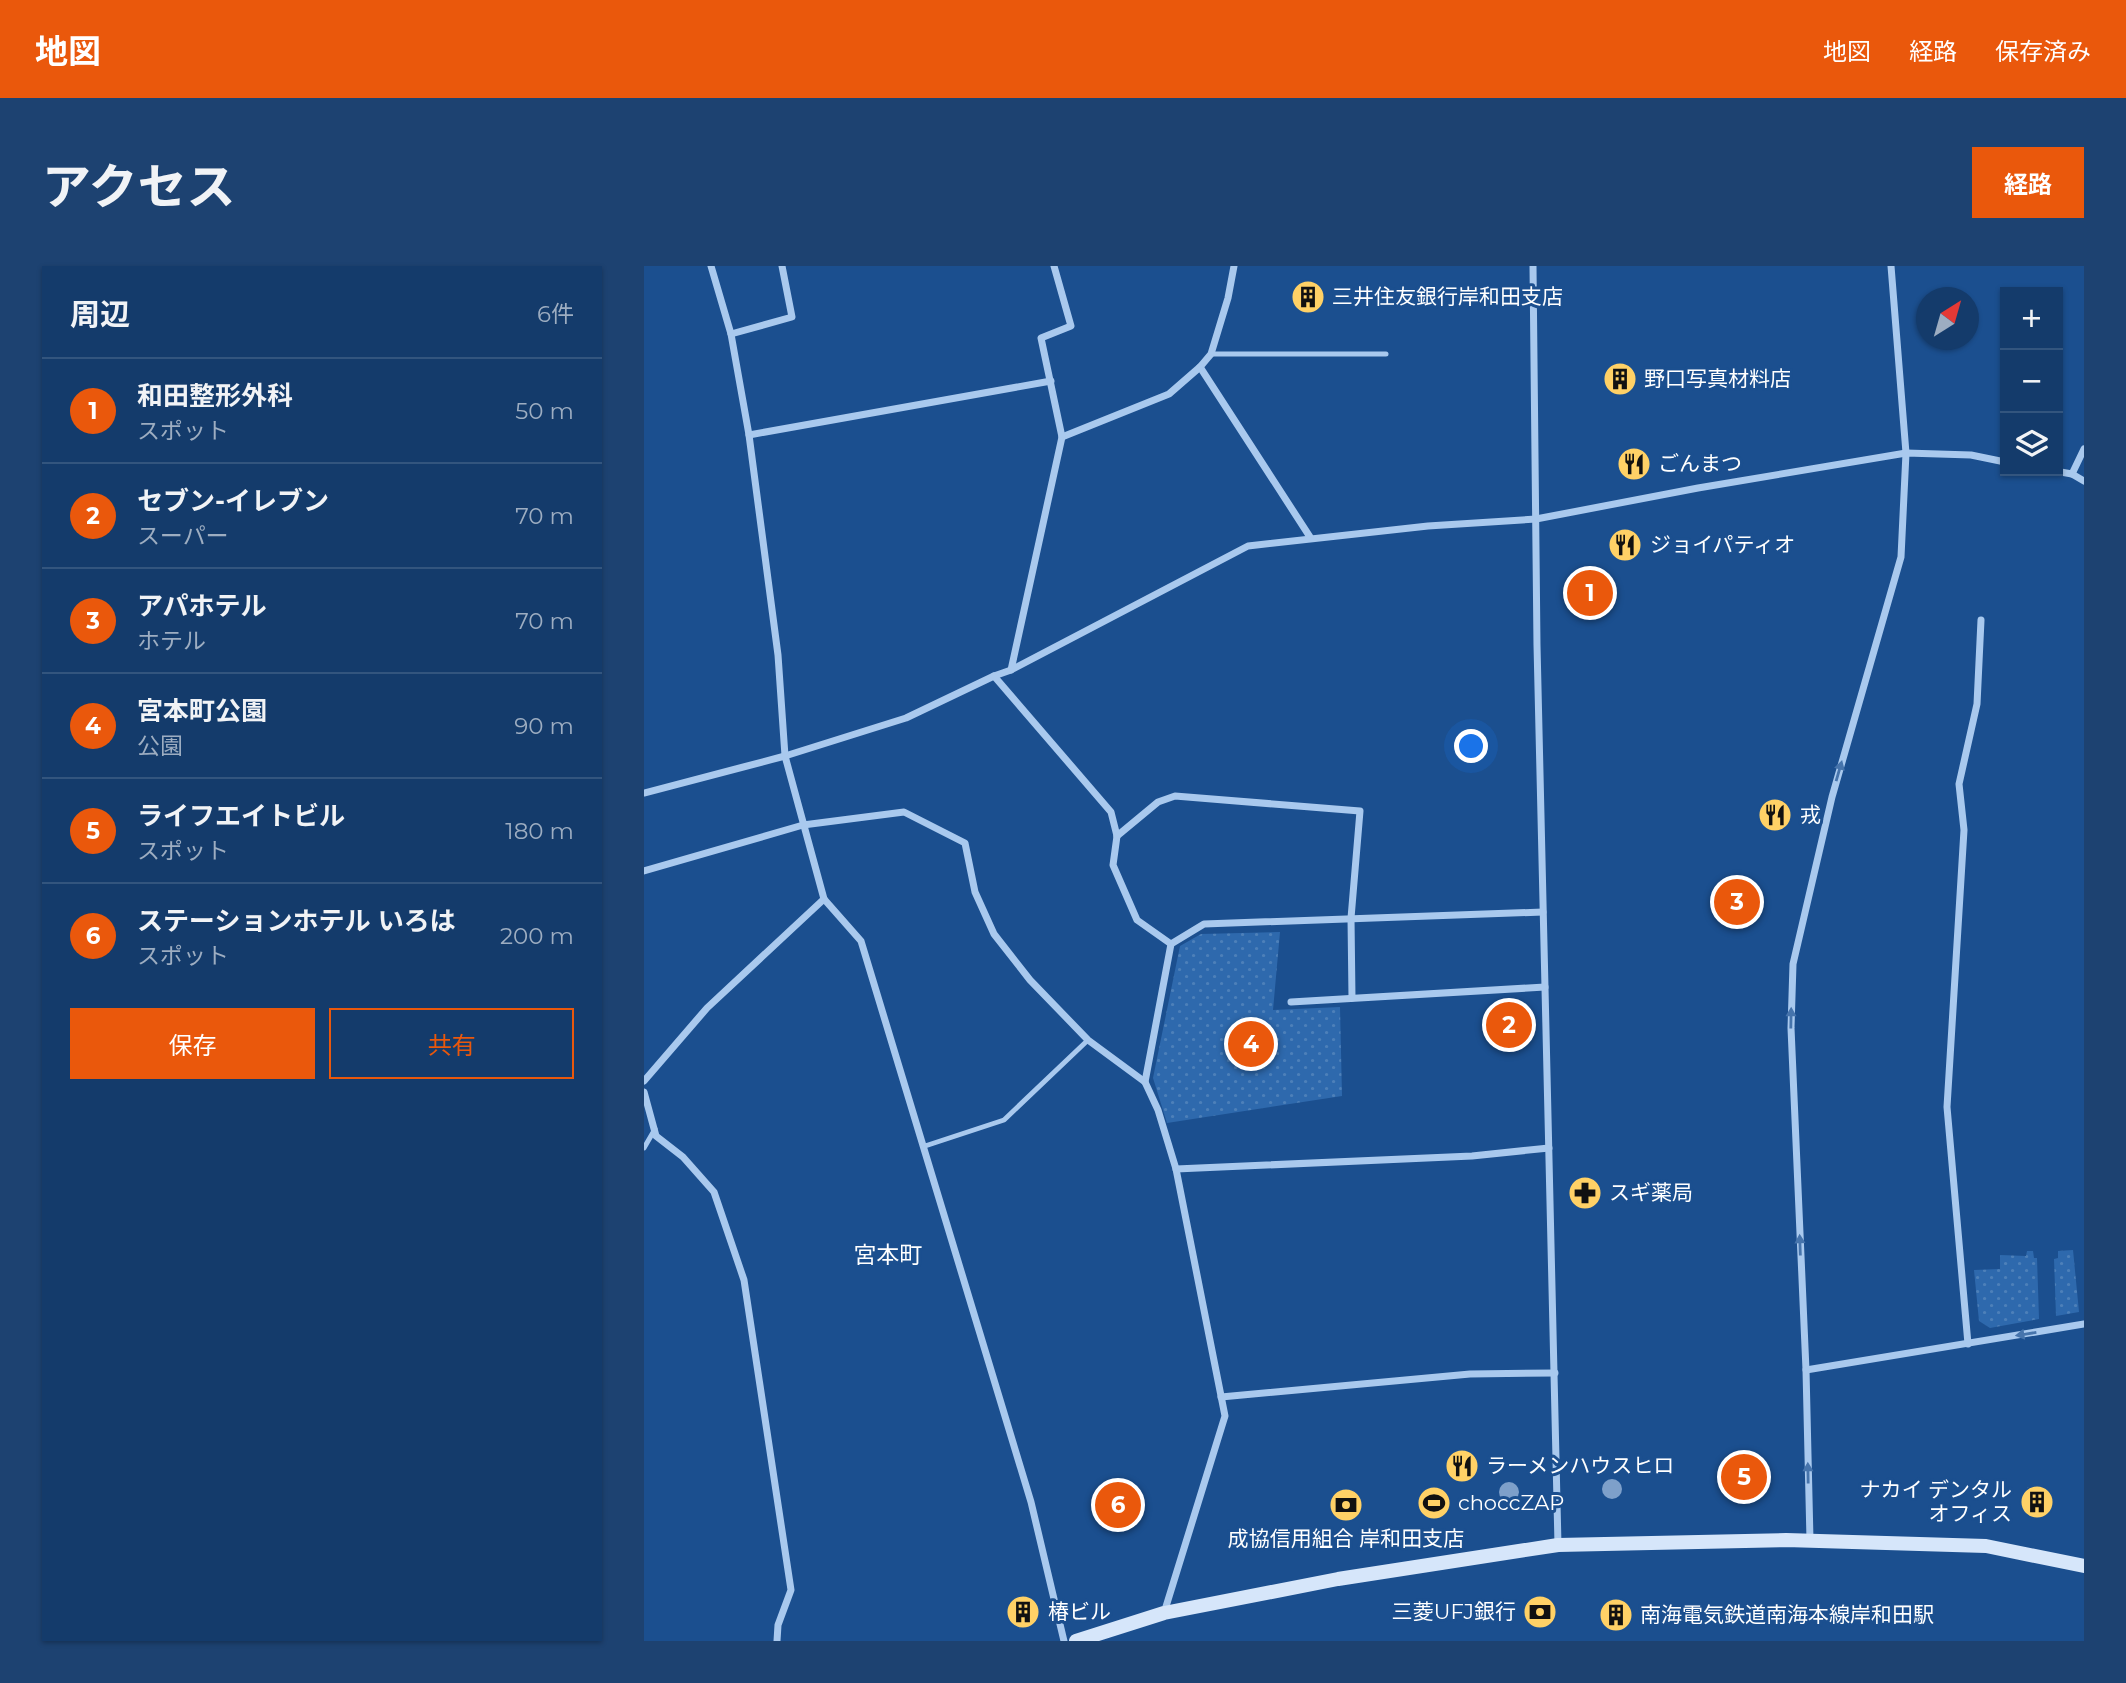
<!DOCTYPE html>
<html lang="ja">
<head>
<meta charset="utf-8">
<style>
	:root { --surface:#143b6b; --page:#1d4271; --text:#f1f3f6; --muted:#9dadc1; --line:#33557e; --accent:#ea580c }
	body { margin:0; font-family:Montserrat,"Noto Sans JP",sans-serif; background:var(--page); color:var(--text) }
	.controls { position:absolute; right:21px; top:21px; display:grid; overflow:hidden; border-radius:0px; box-shadow:0 2px 5px #0004 }
	.controls button { width:63px; height:63px; display:grid; place-items:center; padding:0; border:0; border-bottom:2px solid var(--line); background:var(--surface); color:var(--text); font:35px sans-serif }
	.compass { position:absolute; left:1272px; top:21px; width:63px; height:63px; border-radius:50%; background:var(--surface); box-shadow:0 2px 5px #0004; rotate:37deg }
	.you { position:absolute; left:828px; top:481px; width:24px; height:24px; margin:-18px; border:5px solid #fff; border-radius:50%; background:#1a73e8; box-shadow:0 0 0 10px #1a73e833 }
	.badge { display:grid; place-items:center; width:46px; height:46px; border-radius:50%; background:var(--accent); color:#fff; font-size:23px; font-weight:700 }
	.pin { position:absolute; translate:-50% -50%; border:4px solid #fff; box-shadow:0 2px 7px #0006 }
	.list { margin:0; padding:0; list-style:none }
	h2 { display:flex; justify-content:space-between; align-items:center; height:91px; margin:0; padding:0 28px; font-size:30px }
	h2 small { font-size:23px; font-weight:400; color:var(--muted) }
	.list li { display:grid; grid-template-columns:46px 1fr auto; gap:21px; align-items:center; box-sizing:border-box; height:105px; padding:0 28px; border-top:2px solid var(--line) }
	.list b { display:block; font-size:26px; white-space:nowrap }
	.list p { margin:0; font-size:23px; white-space:nowrap; color:var(--muted) }
	.list em { font-size:23px; font-style:normal; color:var(--muted) }
	.actions { display:flex; gap:14px; padding:21px 28px }
	.actions a { flex:1; padding:16px 0; border:2px solid var(--accent); border-radius:0px; text-align:center; font-size:24px; color:var(--accent) }
	.actions .main { background:var(--accent); color:#fff }
	.icon { flex:none; width:38px; height:38px; fill:none; stroke:currentColor; stroke-width:2; stroke-linecap:round; stroke-linejoin:round }
	.map { position:relative; flex:none; width:1440px; height:1375px; overflow:hidden; border-radius:0px }
	header { display:flex; align-items:center; gap:42px; box-sizing:border-box; height:98px; padding:0 35px; background:var(--accent); color:#fff }
	header strong { font-size:33px }
	nav { display:flex; gap:38px; margin-inline-start:auto; font-size:24px }
	.intro { display:flex; align-items:center; justify-content:space-between; box-sizing:border-box; height:168px; padding:0 42px }
	h1 { margin:0; font-size:49px }
	.button { padding:18px 32px; border-radius:0px; background:var(--accent); color:#fff; font-size:24px; font-weight:700 }
	main { display:flex; gap:42px; padding:0 42px }
	aside { flex:1; background:var(--surface); border-radius:0px; box-shadow:0 2px 5px #0004 }
	.map>svg:first-child { display:block }
	.park { fill:url(#park-dots) }
	.lines { fill:none; stroke-linecap:round; stroke-linejoin:round }
	.lane { stroke:#a9c9ee; stroke-width:5 }
	.street { stroke:#a9c9ee; stroke-width:7 }
	.secondary { stroke:#d6e6fa; stroke-width:14 }
	.tree { fill:#7ea0ca }
	.oneway { fill:#4674ac }
	.labels { text-anchor:middle; stroke-width:6; stroke-linejoin:round; paint-order:stroke }
	.poi-label { font-size:21px; fill:#fff; stroke:#1b4f8f; text-anchor:start }
	.neighbourhood-label { font-size:23px; fill:#fff; stroke:#1b4f8f }
</style>
</head>
<body>
<header>
<strong>地図</strong>
<nav><a>地図</a><a>経路</a><a>保存済み</a></nav>
</header>
<div class="intro"><h1>アクセス</h1><a class="button">経路</a></div>
<main>
<aside>
<h2>周辺<small>6件</small></h2>
<ul class="list">
<li><span class="badge">1</span><div><b>和田整形外科</b><p>スポット</p></div><em>50 m</em></li>
<li><span class="badge">2</span><div><b>セブン-イレブン</b><p>スーパー</p></div><em>70 m</em></li>
<li><span class="badge">3</span><div><b>アパホテル</b><p>ホテル</p></div><em>70 m</em></li>
<li><span class="badge">4</span><div><b>宮本町公園</b><p>公園</p></div><em>90 m</em></li>
<li><span class="badge">5</span><div><b>ライフエイトビル</b><p>スポット</p></div><em>180 m</em></li>
<li><span class="badge">6</span><div><b>ステーションホテル いろは</b><p>スポット</p></div><em>200 m</em></li>
</ul>
<div class="actions"><a class="main">保存</a><a>共有</a></div>
</aside>
<div class="map">
<svg width="1440" height="1375" viewBox="0 0 1440 1375">
	<defs>
		<pattern id="park-dots" width="8" height="8" patternUnits="userSpaceOnUse" patternTransform="scale(1.75)"><rect width="8" height="8" fill="#2e69ad"/><path d="M2 2h.1M6 6h.1" fill="none" stroke="#4d80b9" stroke-width="1.8" stroke-linecap="round"/></pattern>
	</defs>
	<rect width="100%" height="100%" fill="#1b4f8f"/>
	<g class="park">
		<path d="M 636,666 L 629,744 L 696,741 L 698,830 L 523,857 L 509,812 L 536,680 L 557,668 Z"/>
		<path d="M 1429,984 L 1435,1046 L 1412,1050 L 1410,993 L 1414,992 L 1414,985 Z"/>
		<path d="M 1383,985 L 1389,985 L 1390,992 L 1393,992 L 1395,1053 L 1346,1062 L 1335,1055 L 1330,1004 L 1356,1003 L 1356,989 L 1382,990 Z"/>
	</g>
	<g class="lines">
		<g class="lane">
			<path d="M 567,88 L 742,88"/>
			<path d="M 281,880 L 360,854 L 444,774"/>
			<path d="M 0,882 L 11,863"/>
		</g>
		<g class="street">
			<path d="M 67,0 L 87,68 L 105,169 L 134,389 L 141,490 L 180,633 L 217,675 L 387,1236 L 420,1375"/>
			<path d="M 889,0 L 893,379 L 914,1279"/>
			<path d="M 87,68 L 148,51 L 138,0"/>
			<path d="M 556,101 L 666,271"/>
			<path d="M 105,169 L 407,115"/>
			<path d="M 418,171 L 525,128 L 556,101 L 567,88 L 584,32 L 590,0"/>
			<path d="M 1411,205 L 1428,208 L 1440,215"/>
			<path d="M 1428,208 L 1440,183"/>
			<path d="M 367,404 L 418,171 L 397,72 L 427,60 L 410,0"/>
			<path d="M 350,410 L 467,546 L 473,570 L 469,599 L 493,654 L 527,678"/>
			<path d="M 0,527 L 141,490 L 262,452 L 350,410 L 367,404 L 604,280 L 784,260 L 892,253 L 1054,222 L 1262,187 L 1327,189 L 1361,196"/>
			<path d="M 473,570 L 514,536 L 531,530 L 716,545 L 707,652 L 708,732"/>
			<path d="M 0,605 L 159,559 L 260,546 L 321,577 L 331,626 L 350,668 L 386,714 L 444,774 L 501,816"/>
			<path d="M 647,736 L 901,721"/>
			<path d="M 0,815 L 63,742 L 180,633"/>
			<path d="M 0,826 L 12,870 L 39,891 L 70,926 L 100,1014 L 147,1324 L 134,1359 L 133,1375"/>
			<path d="M 532,903 L 828,890 L 905,882"/>
			<path d="M 1324,1078 L 1303,841 L 1320,564 L 1315,518 L 1333,438 L 1337,354"/>
			<path d="M 1162,1104 L 1440,1058"/>
			<path d="M 577,1131 L 826,1108 L 911,1107"/>
			<path d="M 1166,1274 L 1162,1104 L 1147,762 L 1149,698 L 1188,531 L 1257,291 L 1262,187 L 1247,0"/>
			<path d="M 520,1347 L 581,1150 L 532,903 L 514,844 L 501,816 L 527,678 L 560,658 L 899,646"/>
		</g>
		<path class="secondary" d="M 432,1375 L 520,1347 L 694,1313 L 914,1279 L 1142,1274 L 1342,1280 L 1440,1300"/>
	</g>
	<g class="tree">
		<circle cx="968" cy="1223" r="10"/>
		<circle cx="865" cy="1226" r="10"/>
	</g>
	<defs><path id="oneway-solid" d="M-6-.8H1V-3.2L6.5 0L1 3.2V.8H-6Z" transform="scale(1.75)"/></defs>
	<g class="oneway">
		<use href="#oneway-solid" transform="translate(1195 505) rotate(-74)"/>
		<use href="#oneway-solid" transform="translate(1147 752) rotate(-89)"/>
		<use href="#oneway-solid" transform="translate(1156 979) rotate(-92)"/>
		<use href="#oneway-solid" transform="translate(1382 1068) rotate(171)"/>
		<use href="#oneway-solid" transform="translate(1164 1207) rotate(-91)"/>
	</g>
	<defs>
		<symbol id="building-disc" viewBox="-11 -11 22 22"><circle r="9.5" fill="#ffd166" stroke="#1b4f8f"/><path d="M-4-6H4V6H1V3H-1V6H-4ZM-2.5-4.3h1.7v1.8h-1.7ZM.8-4.3h1.7v1.8H.8ZM-2.5-1h1.7V.8h-1.7ZM.8-1h1.7V.8H.8Z" fill="#111"/></symbol>
		<symbol id="restaurant-disc" viewBox="-11 -11 22 22"><circle r="9.5" fill="#ffd166" stroke="#1b4f8f"/><path d="M-5-6h1v4h1v-4h1v4h1v-4h1v5L-1.5 .5V6h-2V.5L-5-1ZM5-6V6H3V1.5H1.5Q1.5-4 5-6Z" fill="#111"/></symbol>
		<symbol id="pharmacy-disc" viewBox="-11 -11 22 22"><circle r="9.5" fill="#ffd166" stroke="#1b4f8f"/><path d="M-2-6h4v4h4v4h-4v4h-4v-4h-4v-4h4Z" fill="#111"/></symbol>
		<symbol id="stadium-disc" viewBox="-11 -11 22 22"><circle r="9.5" fill="#ffd166" stroke="#1b4f8f"/><path d="M0-5a6.5 5 0 1 0 0 10a6.5 5 0 1 0 0-10ZM-3.5-1.8h7v3.6h-7Z" fill="#111"/></symbol>
		<symbol id="bank-disc" viewBox="-11 -11 22 22"><circle r="9.5" fill="#ffd166" stroke="#1b4f8f"/><path d="M-6-4H6V4H-6ZM0-2.3a2.3 2.3 0 1 0 0 4.6a2.3 2.3 0 1 0 0-4.6Z" fill="#111"/></symbol>
	</defs>
	<g fill-rule="evenodd">
		<use href="#building-disc" x="645" y="12" width="38" height="38"/>
		<use href="#building-disc" x="957" y="94" width="38" height="38"/>
		<use href="#restaurant-disc" x="971" y="179" width="38" height="38"/>
		<use href="#restaurant-disc" x="962" y="260" width="38" height="38"/>
		<use href="#restaurant-disc" x="1112" y="530" width="38" height="38"/>
		<use href="#pharmacy-disc" x="922" y="908" width="38" height="38"/>
		<use href="#restaurant-disc" x="799" y="1181" width="38" height="38"/>
		<use href="#building-disc" x="1374" y="1217" width="38" height="38"/>
		<use href="#stadium-disc" x="771" y="1218" width="38" height="38"/>
		<use href="#bank-disc" x="683" y="1220" width="38" height="38"/>
		<use href="#building-disc" x="360" y="1327" width="38" height="38"/>
		<use href="#bank-disc" x="877" y="1327" width="38" height="38"/>
		<use href="#building-disc" x="953" y="1330" width="38" height="38"/>
	</g>
	<g class="labels">
		<g class="poi-label">
			<text x="688" y="38">三井住友銀行岸和田支店</text>
			<text x="1000" y="120">野口写真材料店</text>
			<text x="1014" y="205">ごんまつ</text>
			<text x="1006" y="286">ジョイパティオ</text>
			<text x="1156" y="556">戎</text>
			<text x="965" y="934">スギ薬局</text>
			<text x="842" y="1207">ラーメンハウスヒロ</text>
			<text x="1368" y="1231" text-anchor="end">ナカイ デンタル<tspan x="1368" dy="24">オフィス</tspan></text>
			<text x="814" y="1244">choccZAP</text>
			<text x="702" y="1280" text-anchor="middle">成協信用組合 岸和田支店</text>
			<text x="404" y="1353">椿ビル</text>
			<text x="872" y="1353" text-anchor="end">三菱UFJ銀行</text>
			<text x="996" y="1356">南海電気鉄道南海本線岸和田駅</text>
		</g>
		<g class="neighbourhood-label">
			<text x="244" y="997">宮本町</text>
		</g>
	</g>
</svg>
<div class="controls">
<button>+</button>
<button>−</button>
<button><svg class="icon" aria-label="layers" viewBox="0 0 24 24"><path d="M12 4l9 5-9 5-9-5zM3 14l9 5 9-5"/></svg></button>
</div>
<svg class="compass" viewBox="-18 -18 36 36"><path d="M0-13l5 13h-10z" fill="#e53935"/><path d="M0 13l5-13h-10z" fill="#9dadc1"/></svg>
<div class="you"></div>
<div class="pin badge" style="left:946px;top:327px">1</div>
<div class="pin badge" style="left:865px;top:759px">2</div>
<div class="pin badge" style="left:1093px;top:636px">3</div>
<div class="pin badge" style="left:607px;top:778px">4</div>
<div class="pin badge" style="left:1100px;top:1211px">5</div>
<div class="pin badge" style="left:474px;top:1239px">6</div>
</div>
</main>
</body>
</html>
